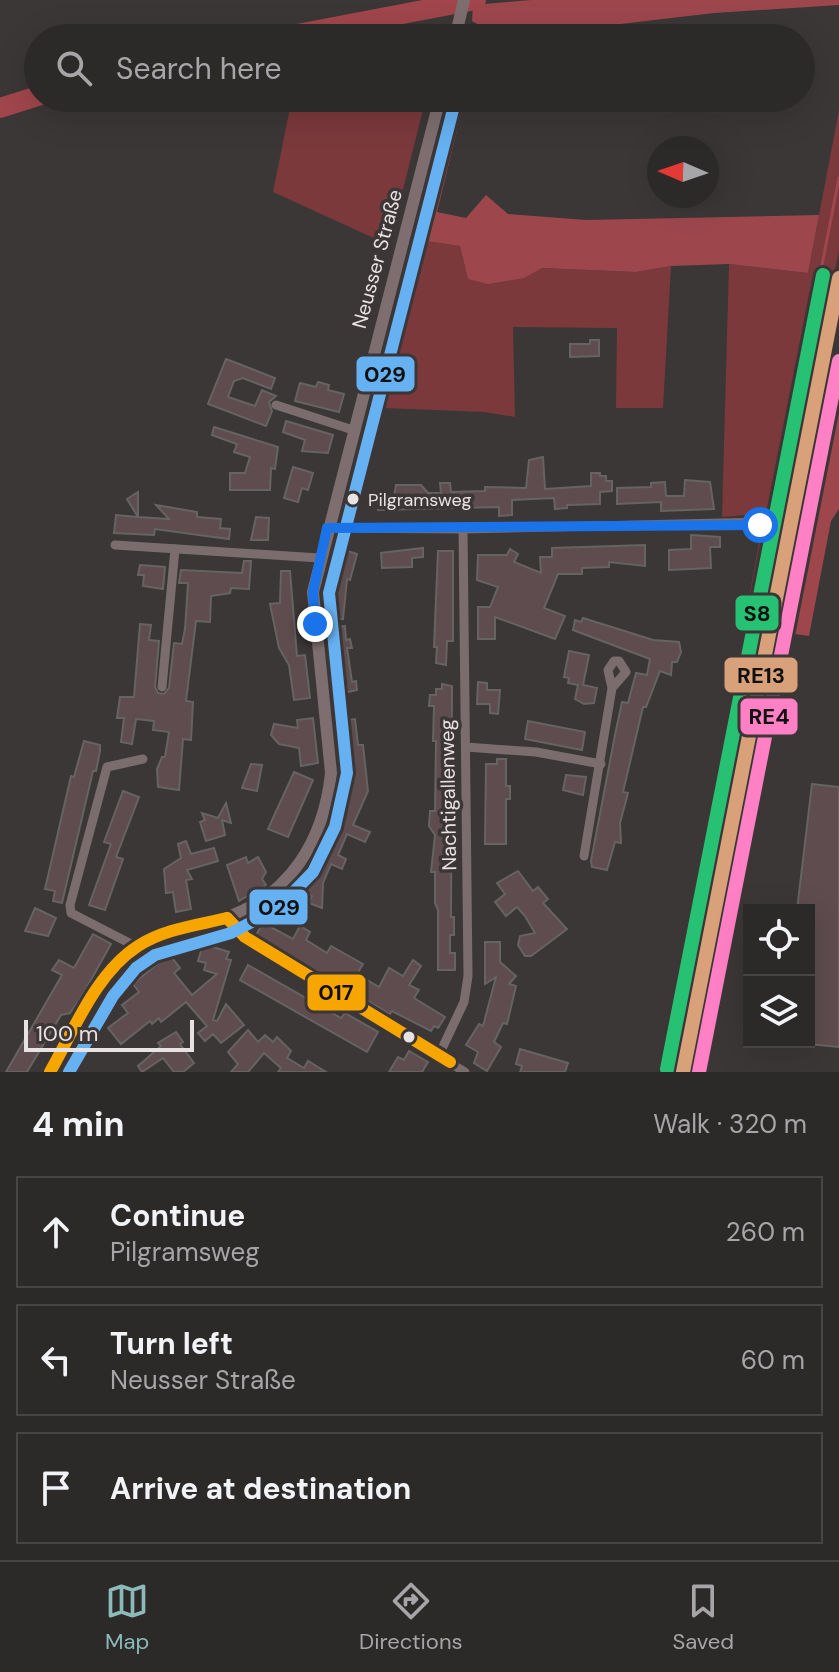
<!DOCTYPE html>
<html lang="en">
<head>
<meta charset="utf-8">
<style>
	:root { --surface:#2c2929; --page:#343131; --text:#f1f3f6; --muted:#a6a6a8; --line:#484546; --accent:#8bbbb9 }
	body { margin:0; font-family:"DM Sans",sans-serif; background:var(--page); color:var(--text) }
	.controls { position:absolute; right:24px; bottom:24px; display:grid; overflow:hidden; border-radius:0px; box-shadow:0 8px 32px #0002 }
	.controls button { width:72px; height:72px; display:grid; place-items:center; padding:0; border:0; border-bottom:2px solid var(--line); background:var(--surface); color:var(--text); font:40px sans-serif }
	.compass { position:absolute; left:647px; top:136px; width:72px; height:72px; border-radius:50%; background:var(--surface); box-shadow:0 8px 32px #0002; rotate:272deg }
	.scale { position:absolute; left:24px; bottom:20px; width:170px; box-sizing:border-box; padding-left:8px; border:4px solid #e7e3e3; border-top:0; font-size:22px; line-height:28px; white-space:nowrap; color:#e7e3e3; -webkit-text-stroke:6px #3c3636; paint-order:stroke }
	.stop { position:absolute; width:24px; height:24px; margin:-18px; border:6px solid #1a73e8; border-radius:50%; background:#fff }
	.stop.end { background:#1a73e8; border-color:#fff; box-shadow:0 2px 8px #0008 }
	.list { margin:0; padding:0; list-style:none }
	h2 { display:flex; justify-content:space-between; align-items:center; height:104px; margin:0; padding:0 32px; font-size:34px }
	h2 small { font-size:26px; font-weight:400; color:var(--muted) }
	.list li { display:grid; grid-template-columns:52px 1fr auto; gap:24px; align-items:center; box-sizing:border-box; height:112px; margin:0 16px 16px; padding:0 16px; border:2px solid var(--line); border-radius:0px }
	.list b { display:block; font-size:30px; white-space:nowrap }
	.list p { margin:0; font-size:26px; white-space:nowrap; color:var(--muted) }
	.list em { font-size:26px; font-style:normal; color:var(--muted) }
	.icon { flex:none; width:44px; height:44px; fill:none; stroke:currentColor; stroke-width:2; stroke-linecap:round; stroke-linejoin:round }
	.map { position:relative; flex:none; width:839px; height:1072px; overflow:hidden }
	.search { position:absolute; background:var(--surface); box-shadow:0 8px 32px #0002; left:24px; right:24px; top:24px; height:88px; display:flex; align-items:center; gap:20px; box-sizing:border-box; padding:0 28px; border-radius:44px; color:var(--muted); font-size:30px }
	.sheet { height:488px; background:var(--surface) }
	nav { display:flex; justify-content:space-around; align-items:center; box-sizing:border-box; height:112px; border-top:2px solid var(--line); background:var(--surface); font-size:22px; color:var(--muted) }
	nav a { display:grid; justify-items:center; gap:4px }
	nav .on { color:var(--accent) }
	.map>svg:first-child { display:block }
	.green { fill:#7b393c }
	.forest { fill:#9d474d }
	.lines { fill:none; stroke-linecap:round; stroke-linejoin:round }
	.stream { stroke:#a0464c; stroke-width:3 }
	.river { stroke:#a0464c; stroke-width:20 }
	.building { fill:#5e4c4e; stroke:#666363; stroke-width:2 }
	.street { stroke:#7b6d6d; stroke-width:9 }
	.secondary { stroke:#7e6e6f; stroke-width:12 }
	.bus-1-casing { stroke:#3c3636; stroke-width:18 }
	.bus-2-casing { stroke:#3c3636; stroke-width:18 }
	.bus-1 { stroke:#f7a600; stroke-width:12 }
	.bus-2 { stroke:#66b1f2; stroke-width:12 }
	.rail-1-casing { stroke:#3c3636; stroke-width:20 }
	.rail-2-casing { stroke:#3c3636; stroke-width:20 }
	.rail-3-casing { stroke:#3c3636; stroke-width:20 }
	.rail-1 { stroke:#d9a179; stroke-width:14 }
	.rail-2 { stroke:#ff80c5; stroke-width:14 }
	.rail-3 { stroke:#26c172; stroke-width:14 }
	.route { stroke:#1a73e8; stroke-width:10 }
	.bus-dot { fill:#e7e3e3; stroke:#3c3636; stroke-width:3 }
	.labels { text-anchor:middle; stroke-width:7; stroke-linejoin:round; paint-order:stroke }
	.bus-label { font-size:18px; fill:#e7e3e3; stroke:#3c3636; text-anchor:start }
	.street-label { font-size:20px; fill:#e7e3e3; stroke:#3c3636 }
	.line-badge { stroke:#3c3636; stroke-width:3 }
	.pale-badge-label { font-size:22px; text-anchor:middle; font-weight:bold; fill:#111 }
</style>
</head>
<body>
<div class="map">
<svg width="839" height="1072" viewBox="0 0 839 1072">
	<rect width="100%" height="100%" fill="#3b3737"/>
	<g class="green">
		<path d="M 292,98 L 426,98 L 389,245 L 273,192 Z"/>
		<path d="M 839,110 L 839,250 L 764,628 L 744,623 L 761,533 L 777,532 L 780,514 L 762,509 L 760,514 L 722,517 L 729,264 L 808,273 Z"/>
		<path d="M 426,241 L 460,246 L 468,279 L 524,278 L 541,268 L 636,272 L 671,266 L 663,408 L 616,408 L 617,328 L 513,327 L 515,417 L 484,412 L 384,408 Z"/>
	</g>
	<g class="forest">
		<path d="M 531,0 L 839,0 L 839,5 L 714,13 L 502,38 L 464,38 L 466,30 L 482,27 L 472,21 L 473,5 Z"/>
		<path d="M 449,98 L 465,98 L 437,212 L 466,218 L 486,195 L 508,214 L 586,220 L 819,215 L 808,273 L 729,264 L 671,266 L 636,272 L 542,268 L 524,278 L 488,284 L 468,279 L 460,246 L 426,241 L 384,408 L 371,402 Z"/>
		<path d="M 839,357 L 839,509 L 831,521 L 809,636 L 788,633 Z"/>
	</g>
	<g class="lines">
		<g class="stream">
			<path d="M 775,505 L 839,178"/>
			<path d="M 663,1072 L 770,534"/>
		</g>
		<g class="river">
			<path d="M 276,38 L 476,0"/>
			<path d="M 0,108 L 38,96"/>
		</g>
	</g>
	<g class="building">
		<path d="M 590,340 L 599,340 L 599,356 L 570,357 L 570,344 L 590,344 Z"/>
		<path d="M 226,359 L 275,378 L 271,389 L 243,378 L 234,381 L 228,397 L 255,406 L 262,390 L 276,396 L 269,402 L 272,411 L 266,426 L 208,404 Z"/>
		<path d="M 318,382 L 329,385 L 328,390 L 344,394 L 339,412 L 295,401 L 300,383 L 316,387 Z"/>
		<path d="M 286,421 L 333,435 L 328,453 L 302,451 L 305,440 L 283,432 Z"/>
		<path d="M 214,427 L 278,447 L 275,469 L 271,468 L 270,490 L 230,490 L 230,473 L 245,473 L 250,457 L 234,452 L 237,444 L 212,435 Z"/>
		<path d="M 543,457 L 545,489 L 591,486 L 591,473 L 600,473 L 600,476 L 606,476 L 606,481 L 612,481 L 612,491 L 600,492 L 600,504 L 567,505 L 567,508 L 555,509 L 554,498 L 512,500 L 512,515 L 499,516 L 499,507 L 378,510 L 378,498 L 394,497 L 396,485 L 421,485 L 428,493 L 441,493 L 440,483 L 450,483 L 451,492 L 485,491 L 485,487 L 526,488 L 529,460 Z"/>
		<path d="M 293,467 L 313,473 L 308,490 L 302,488 L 298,502 L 284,498 Z"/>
		<path d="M 685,480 L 710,482 L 714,509 L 661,511 L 661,502 L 617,504 L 617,488 L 651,487 L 651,483 L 665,482 L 666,496 L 684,496 Z"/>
		<path d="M 138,492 L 138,517 L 169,519 L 156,505 L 197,512 L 197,517 L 221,519 L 220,528 L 230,529 L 229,539 L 155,529 L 154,535 L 114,533 L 116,515 L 138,517 L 127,499 Z"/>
		<path d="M 256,517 L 269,518 L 268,540 L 251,540 Z"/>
		<path d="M 691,535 L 720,537 L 720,547 L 710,547 L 711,568 L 669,570 L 669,550 L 691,549 Z"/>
		<path d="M 645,545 L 645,566 L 609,562 L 609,567 L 582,568 L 582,574 L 558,574 L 544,608 L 565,616 L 555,639 L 495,617 L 495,639 L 478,639 L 478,607 L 490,607 L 498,587 L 477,580 L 478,555 L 507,555 L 510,549 L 518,554 L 514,562 L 541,573 L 540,557 L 552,557 L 552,548 Z"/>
		<path d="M 423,548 L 423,557 L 412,558 L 412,567 L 382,568 L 381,553 Z"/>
		<path d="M 344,550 L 357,554 L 350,580 L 347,579 L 343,619 L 326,619 L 326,596 L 334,596 Z"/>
		<path d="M 438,551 L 453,551 L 453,641 L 447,641 L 446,665 L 436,663 L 437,647 L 434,647 Z"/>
		<path d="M 244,561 L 251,561 L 249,589 L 231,588 L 230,593 L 211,596 L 210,622 L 196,621 L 186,701 L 193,702 L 191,740 L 183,739 L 179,790 L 158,787 L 157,769 L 162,757 L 165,757 L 169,732 L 153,730 L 154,721 L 136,719 L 132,744 L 121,742 L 124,718 L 117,718 L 120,697 L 134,697 L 140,624 L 151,625 L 149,640 L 159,641 L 155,687 L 158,693 L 164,694 L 169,688 L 174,643 L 182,644 L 185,629 L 188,583 L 179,583 L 181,570 L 242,573 Z"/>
		<path d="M 140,565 L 165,567 L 163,589 L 143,586 L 144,575 L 138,575 Z"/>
		<path d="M 281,571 L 290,571 L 297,656 L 305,655 L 310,698 L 294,700 L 289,665 L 279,648 L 270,604 L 280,603 Z"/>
		<path d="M 583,618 L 653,640 L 679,642 L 681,652 L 677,662 L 672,662 L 671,675 L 660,671 L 646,707 L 643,707 L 623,792 L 628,793 L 620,823 L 621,843 L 615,842 L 607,870 L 592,867 L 591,861 L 615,735 L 622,702 L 628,703 L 636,673 L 647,675 L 650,659 L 573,630 L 575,620 L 581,622 Z"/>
		<path d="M 345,626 L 346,640 L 350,639 L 352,648 L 347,648 L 352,682 L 356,681 L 357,690 L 335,695 L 329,639 L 336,638 L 336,627 Z"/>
		<path d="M 569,651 L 589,655 L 583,685 L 597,688 L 594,703 L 584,704 L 575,699 L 578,685 L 568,683 L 569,678 L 564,677 Z"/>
		<path d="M 478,682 L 487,683 L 487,690 L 500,690 L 498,714 L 490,713 L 490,704 L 477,704 Z"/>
		<path d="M 442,684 L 452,686 L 451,917 L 454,917 L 454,935 L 450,935 L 450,953 L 455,953 L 455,970 L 438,970 L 438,910 L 435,903 L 435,872 L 431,872 L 435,835 L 429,826 L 430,811 L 435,811 L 436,741 L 433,741 L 434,706 L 429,706 L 430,695 L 436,695 L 436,689 L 442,689 Z"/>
		<path d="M 313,718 L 318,763 L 301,766 L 299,748 L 279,744 L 271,735 L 274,724 L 298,728 L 297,720 Z"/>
		<path d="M 355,719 L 358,745 L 363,745 L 368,791 L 353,825 L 370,832 L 365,842 L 347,834 L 338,855 L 346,859 L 342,869 L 331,864 L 323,883 L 322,908 L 309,903 L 312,896 L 300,891 L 346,786 L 346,743 L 341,744 L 339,721 Z"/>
		<path d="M 528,721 L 585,732 L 582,750 L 525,739 Z"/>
		<path d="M 84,741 L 100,745 L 100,751 L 96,771 L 93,771 L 62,903 L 53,901 L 55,891 L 45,889 L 71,776 L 74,777 Z"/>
		<path d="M 497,759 L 506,759 L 506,786 L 510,786 L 510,799 L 506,799 L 506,844 L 485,844 L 486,764 L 497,764 Z"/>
		<path d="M 251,764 L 262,765 L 257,791 L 242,788 Z"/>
		<path d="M 294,772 L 313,780 L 288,837 L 268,829 Z"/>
		<path d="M 566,775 L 586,777 L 583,795 L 563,790 Z"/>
		<path d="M 812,784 L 839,787 L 839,1047 L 809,1044 L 809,910 L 797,910 Z"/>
		<path d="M 123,791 L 139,797 L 116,857 L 123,859 L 105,910 L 89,905 L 111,844 L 104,842 Z"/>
		<path d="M 226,803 L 231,823 L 222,820 L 225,835 L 206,841 L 200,822 L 205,820 L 202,813 L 218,818 Z"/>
		<path d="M 186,841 L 191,854 L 214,848 L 218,861 L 187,870 L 192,879 L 186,880 L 191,909 L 176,912 L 173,892 L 166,893 L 164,869 L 181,858 L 178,844 Z"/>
		<path d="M 246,857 L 248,863 L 258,857 L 266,872 L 262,879 L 266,885 L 239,901 L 227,865 Z"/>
		<path d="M 518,871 L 533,891 L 538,887 L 548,899 L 543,903 L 567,929 L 531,956 L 525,956 L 518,945 L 520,936 L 535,933 L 525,916 L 517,907 L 506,916 L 495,902 L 505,894 L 497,883 Z"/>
		<path d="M 35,908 L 56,918 L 48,936 L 25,931 Z"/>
		<path d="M 263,923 L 293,939 L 300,926 L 310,932 L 306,940 L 327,953 L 331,946 L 363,964 L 357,974 L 379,987 L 389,968 L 403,976 L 413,960 L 421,966 L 409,985 L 419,990 L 414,998 L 445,1017 L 438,1028 L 434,1026 L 431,1031 L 392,1011 L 390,1014 L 256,935 Z"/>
		<path d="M 93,934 L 111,944 L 82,996 L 70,1013 L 61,1015 L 27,1072 L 6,1072 L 62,975 L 52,970 L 59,960 L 74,968 Z"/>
		<path d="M 485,942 L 500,942 L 500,962 L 516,976 L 509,984 L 516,986 L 507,1024 L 503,1023 L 494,1042 L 501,1047 L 487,1071 L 474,1063 L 478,1052 L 466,1045 L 479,1024 L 483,1026 L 496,977 L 485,984 Z"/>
		<path d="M 203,944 L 229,952 L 226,959 L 231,960 L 213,1020 L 217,1021 L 226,1004 L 244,1025 L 221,1043 L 213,1034 L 205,1041 L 198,1033 L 207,1026 L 186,1002 L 161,1022 L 159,1018 L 152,1024 L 150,1021 L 121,1044 L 108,1028 L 128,1013 L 122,1005 L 139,992 L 133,984 L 169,954 L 180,968 L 174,973 L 192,995 L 217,974 L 204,970 L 206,963 L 198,961 Z"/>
		<path d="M 248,965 L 341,1018 L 345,1013 L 378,1032 L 367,1052 L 240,980 Z"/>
		<path d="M 248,1030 L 258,1042 L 265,1035 L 273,1042 L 277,1037 L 291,1051 L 287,1058 L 304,1068 L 308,1061 L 326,1072 L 278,1072 L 281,1068 L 264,1053 L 248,1072 L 231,1072 L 238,1064 L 228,1052 Z"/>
		<path d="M 176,1032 L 183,1042 L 180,1044 L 194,1063 L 183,1072 L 174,1072 L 163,1058 L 142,1072 L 138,1066 L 161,1046 L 158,1043 Z"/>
		<path d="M 520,1049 L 568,1063 L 565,1072 L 520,1072 L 522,1066 L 516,1064 Z"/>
		<path d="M 409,1051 L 428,1062 L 422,1072 L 389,1072 L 398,1057 L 404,1060 Z"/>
	</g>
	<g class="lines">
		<g class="street">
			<path d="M 276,405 L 353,430"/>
			<path d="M 327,528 L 463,529 L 769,522"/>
			<path d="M 115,545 L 319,558"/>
			<path d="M 162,687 L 175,549"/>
			<path d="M 466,747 L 536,752 L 601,764"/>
			<path d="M 584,856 L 612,688 L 608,670 L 614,661 L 619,661 L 626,672 L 612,688"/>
			<path d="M 227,918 L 245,937 L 465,1072"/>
			<path d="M 137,947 L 71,913 L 70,905 L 107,767 L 143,759"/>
			<path d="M 439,1055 L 464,1002 L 468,976 L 463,529"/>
		</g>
		<g class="secondary">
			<path d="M 455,38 L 464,0"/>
			<path d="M 50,1072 C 72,1036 102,970 138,946 C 163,930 197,928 225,918 C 290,896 324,840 331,773 L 313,592 L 440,98"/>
		</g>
		<defs>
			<g id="bus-1">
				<path d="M 227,918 L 245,937 L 450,1062"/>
				<path d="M 50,1072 C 74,1030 96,973 138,946 C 164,929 198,925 227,918"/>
			</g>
			<path id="bus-2" d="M 69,1072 L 113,996 L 136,968 L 155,955 L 231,933 L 278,908 L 313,872 L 335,827 L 347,773 L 329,593 L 455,102"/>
		</defs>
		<use href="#bus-1" class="bus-1-casing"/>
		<use href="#bus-2" class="bus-2-casing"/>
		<use href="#bus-1" class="bus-1"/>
		<use href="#bus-2" class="bus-2"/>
		<defs>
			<path id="rail-1" d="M 683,1072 L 839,278"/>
			<path id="rail-2" d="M 699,1072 L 839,361"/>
			<path id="rail-3" d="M 667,1069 L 823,275"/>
		</defs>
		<use href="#rail-1" class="rail-1-casing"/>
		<use href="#rail-2" class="rail-2-casing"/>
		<use href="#rail-3" class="rail-3-casing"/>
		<use href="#rail-1" class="rail-1"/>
		<use href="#rail-2" class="rail-2"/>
		<use href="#rail-3" class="rail-3"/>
	</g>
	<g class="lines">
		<path class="route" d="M 315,624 L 313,592 L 327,528 L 760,525"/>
	</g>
	<g class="bus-dot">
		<circle cx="353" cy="499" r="7"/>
		<circle cx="409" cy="1037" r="7"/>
	</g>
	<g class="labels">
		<g class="bus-label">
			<text x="368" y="506">Pilgramsweg</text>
		</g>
		<g class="street-label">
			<text transform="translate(377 259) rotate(-75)" y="7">Neusser Straße</text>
			<text transform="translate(448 795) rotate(-91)" y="7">Nachtigallenweg</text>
		</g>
	</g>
	<g class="line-badge">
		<rect x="355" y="355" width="61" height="38" rx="8" fill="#66b1f2"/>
		<rect x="734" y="594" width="46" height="38" rx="8" fill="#26c172"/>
		<rect x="723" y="656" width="76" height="38" rx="8" fill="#d9a179"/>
		<rect x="739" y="697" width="60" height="39" rx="8" fill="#ff80c5"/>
		<rect x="248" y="888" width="61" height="38" rx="8" fill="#66b1f2"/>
		<rect x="306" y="973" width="61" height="39" rx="8" fill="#f7a600"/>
	</g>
	<g class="pale-badge-label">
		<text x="385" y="382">029</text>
		<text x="757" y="621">S8</text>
		<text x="761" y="683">RE13</text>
		<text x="769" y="724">RE4</text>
		<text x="279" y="915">029</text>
		<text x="336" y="1000">017</text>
	</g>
</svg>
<div class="controls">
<button><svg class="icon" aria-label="locate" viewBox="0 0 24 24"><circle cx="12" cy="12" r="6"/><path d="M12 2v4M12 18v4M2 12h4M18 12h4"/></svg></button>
<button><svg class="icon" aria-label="layers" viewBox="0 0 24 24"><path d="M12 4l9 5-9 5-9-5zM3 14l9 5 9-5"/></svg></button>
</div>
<svg class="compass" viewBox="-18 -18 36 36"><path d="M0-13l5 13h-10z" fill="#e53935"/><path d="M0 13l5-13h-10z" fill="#a6a6a8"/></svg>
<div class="scale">100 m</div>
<div class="stop" style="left:760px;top:525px"></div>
<div class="stop end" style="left:315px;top:624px"></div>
<div class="search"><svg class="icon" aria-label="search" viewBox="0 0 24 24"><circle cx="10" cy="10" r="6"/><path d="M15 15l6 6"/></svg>Search here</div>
</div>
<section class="sheet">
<h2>4 min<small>Walk · 320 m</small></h2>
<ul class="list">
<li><svg class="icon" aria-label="ahead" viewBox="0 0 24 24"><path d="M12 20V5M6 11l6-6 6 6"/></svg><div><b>Continue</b><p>Pilgramsweg</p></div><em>260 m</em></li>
<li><svg class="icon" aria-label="left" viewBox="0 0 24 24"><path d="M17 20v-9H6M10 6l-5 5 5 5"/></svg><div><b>Turn left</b><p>Neusser Straße</p></div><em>60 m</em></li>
<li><svg class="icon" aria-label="arrive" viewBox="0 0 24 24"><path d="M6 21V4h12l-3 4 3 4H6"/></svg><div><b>Arrive at destination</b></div></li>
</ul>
</section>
<nav>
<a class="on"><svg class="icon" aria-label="map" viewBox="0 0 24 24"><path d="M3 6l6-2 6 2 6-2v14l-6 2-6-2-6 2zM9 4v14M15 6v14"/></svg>Map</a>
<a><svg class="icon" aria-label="directions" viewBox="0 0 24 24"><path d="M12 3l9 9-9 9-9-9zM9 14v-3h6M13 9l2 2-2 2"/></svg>Directions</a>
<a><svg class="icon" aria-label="saved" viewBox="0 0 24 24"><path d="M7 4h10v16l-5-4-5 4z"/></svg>Saved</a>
</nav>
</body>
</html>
